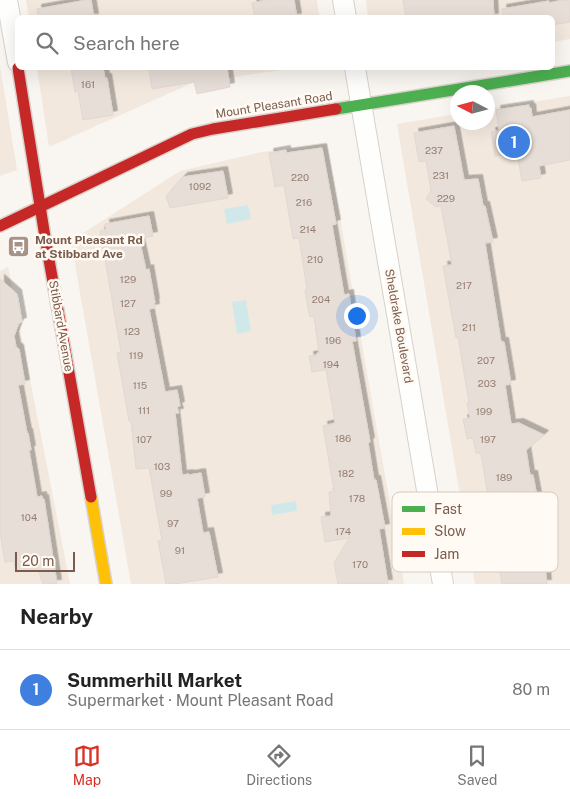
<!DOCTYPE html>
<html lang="en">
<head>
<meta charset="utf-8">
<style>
	:root { --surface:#fff; --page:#f2f2f2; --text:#222; --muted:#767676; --line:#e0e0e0; --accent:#d93025 }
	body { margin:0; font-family:"Public Sans",sans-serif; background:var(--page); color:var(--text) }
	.compass { position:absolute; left:450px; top:85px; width:45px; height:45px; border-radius:50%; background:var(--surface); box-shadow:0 5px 20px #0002; rotate:276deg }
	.scale { position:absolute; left:15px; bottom:12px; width:60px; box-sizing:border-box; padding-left:5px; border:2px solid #7a5c4d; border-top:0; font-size:14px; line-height:18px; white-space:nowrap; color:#7a5c4d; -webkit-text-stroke:4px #fffaf3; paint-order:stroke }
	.you { position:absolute; left:356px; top:315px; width:18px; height:18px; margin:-12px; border:4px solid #fff; border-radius:50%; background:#1a73e8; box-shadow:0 0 0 8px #1a73e833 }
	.badge { display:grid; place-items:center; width:32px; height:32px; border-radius:50%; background:var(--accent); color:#fff; font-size:16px; font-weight:700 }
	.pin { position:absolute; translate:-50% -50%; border:2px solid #fff; box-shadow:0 1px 5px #0006 }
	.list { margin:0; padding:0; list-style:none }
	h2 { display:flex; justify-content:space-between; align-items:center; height:65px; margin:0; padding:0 20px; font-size:21px }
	h2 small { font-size:16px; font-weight:400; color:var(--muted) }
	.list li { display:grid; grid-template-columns:32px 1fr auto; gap:15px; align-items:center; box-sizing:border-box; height:80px; padding:0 20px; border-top:1px solid var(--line) }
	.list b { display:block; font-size:19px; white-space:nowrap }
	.list p { margin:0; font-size:16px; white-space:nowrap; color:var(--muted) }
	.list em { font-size:16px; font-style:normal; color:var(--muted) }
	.icon { flex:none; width:28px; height:28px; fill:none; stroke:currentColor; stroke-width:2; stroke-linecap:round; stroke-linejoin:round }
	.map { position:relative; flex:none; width:570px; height:584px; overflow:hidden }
	.search { position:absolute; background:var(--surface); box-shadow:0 5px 20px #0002; left:15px; right:15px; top:15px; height:55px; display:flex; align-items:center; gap:12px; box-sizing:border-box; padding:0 18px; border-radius:8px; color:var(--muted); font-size:19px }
	.sheet { height:145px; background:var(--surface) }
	nav { display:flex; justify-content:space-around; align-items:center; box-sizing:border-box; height:70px; border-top:1px solid var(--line); background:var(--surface); font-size:14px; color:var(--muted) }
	nav a { display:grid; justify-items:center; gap:2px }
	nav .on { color:var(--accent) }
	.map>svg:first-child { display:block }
	.residential { fill:#f2e8de }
	.water { fill:#d0e8ea }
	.building { fill:#e6ded7; stroke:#e2d8d2; filter:url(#shadow) }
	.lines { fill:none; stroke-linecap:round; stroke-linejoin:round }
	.street-casing { stroke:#d7d1cb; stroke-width:22 }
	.fast-casing { stroke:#d9d2cb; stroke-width:14 }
	.slow-casing { stroke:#d9d2cb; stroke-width:14 }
	.jam-casing { stroke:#d9d2cb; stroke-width:14 }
	.street { stroke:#fefefd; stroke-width:20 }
	.fast { stroke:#4caf50; stroke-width:11 }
	.slow { stroke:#ffc107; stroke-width:11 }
	.jam { stroke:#c62828; stroke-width:11 }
	.labels { text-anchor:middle; stroke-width:5; stroke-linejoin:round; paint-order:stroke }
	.number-label { font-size:10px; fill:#977e72 }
	.street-label { font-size:12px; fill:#7a5c4d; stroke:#fffaf3 }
	.poi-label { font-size:12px; font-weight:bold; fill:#7a5c4d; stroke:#fffaf3; text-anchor:start }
	.key { fill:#fffaf3; stroke:#d7cbc1; stroke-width:1 }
	.key-label { font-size:14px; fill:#7a5c4d }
</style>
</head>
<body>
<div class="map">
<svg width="570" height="584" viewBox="0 0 570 584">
	<defs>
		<filter id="shadow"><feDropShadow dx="4.5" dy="-4.5" stdDeviation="0" flood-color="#0004"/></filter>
	</defs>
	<rect width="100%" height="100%" fill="#f9f5f0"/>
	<g class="residential">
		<path d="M 26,0 L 317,0 L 319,17 L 29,17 Z"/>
		<path d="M 366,0 L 570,0 L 570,39 L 553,42 L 552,18 L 368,17 Z"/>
		<path d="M 0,66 L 17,170 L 0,176 Z"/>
		<path d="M 37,68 L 295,68 L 192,83 L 49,147 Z"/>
		<path d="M 570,96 L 570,584 L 475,584 L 397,124 L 457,114 L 458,122 L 488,122 L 488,109 Z"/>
		<path d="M 327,144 L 404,584 L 131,584 L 71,241 L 180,171 L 262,152 Z"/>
		<path d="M 8,267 L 70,584 L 0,584 L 0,271 Z"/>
	</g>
	<g class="water">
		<path d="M 248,205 L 251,219 L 227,224 L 224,209 Z"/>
		<path d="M 246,300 L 251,331 L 237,334 L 232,302 Z"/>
		<path d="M 296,501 L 297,511 L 272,515 L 271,505 Z"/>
	</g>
	<g class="building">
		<path d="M 87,0 L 91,0 L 94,18 L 38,18 L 37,9 Z"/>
		<path d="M 266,0 L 294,0 L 297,18 L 255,18 L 252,3 Z"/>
		<path d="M 403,0 L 493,0 L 494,18 L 406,18 Z"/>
		<path d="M 563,0 L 570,0 L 570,22 L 552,25 L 552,18 L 503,18 L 502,9 L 549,1 L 549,3 Z"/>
		<path d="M 71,68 L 103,68 L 105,78 L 107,78 L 113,115 L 83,120 L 78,91 L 75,92 Z"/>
		<path d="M 149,68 L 227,68 L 230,87 L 197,94 L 194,82 L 152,89 Z"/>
		<path d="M 529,105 L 529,108 L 531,108 L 532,117 L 570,110 L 570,160 L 539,166 L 541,178 L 522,181 L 517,153 L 495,156 L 491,132 L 499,131 L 496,110 Z"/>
		<path d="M 454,126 L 464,180 L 478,179 L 483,206 L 485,206 L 493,242 L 485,243 L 501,342 L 504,342 L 511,384 L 505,385 L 511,424 L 519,423 L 544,435 L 526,450 L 530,475 L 533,475 L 538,502 L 545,508 L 553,557 L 547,558 L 548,565 L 545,566 L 547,584 L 502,584 L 481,453 L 476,453 L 473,438 L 467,439 L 463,419 L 470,418 L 467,403 L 469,403 L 458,337 L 456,338 L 443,266 L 452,265 L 441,206 L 436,207 L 426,199 L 431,191 L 426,161 L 419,162 L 414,133 Z"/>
		<path d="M 322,148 L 336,224 L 332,225 L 344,295 L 349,294 L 356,341 L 352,341 L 370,442 L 368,443 L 374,480 L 376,480 L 385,528 L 379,529 L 388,584 L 338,584 L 334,563 L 349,538 L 325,542 L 321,517 L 331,516 L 329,492 L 334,491 L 323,426 L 335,423 L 326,370 L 312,372 L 309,356 L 317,355 L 317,353 L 319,353 L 314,316 L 310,317 L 308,308 L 305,290 L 307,289 L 299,238 L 293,239 L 284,185 L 275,187 L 269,153 L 286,150 L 286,153 Z"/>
		<path d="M 223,171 L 228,198 L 170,208 L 166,196 L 183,177 Z"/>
		<path d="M 149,216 L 153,236 L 139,238 L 146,270 L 149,269 L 155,303 L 154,303 L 155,308 L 149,309 L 165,392 L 177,390 L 180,406 L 177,407 L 179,413 L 175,413 L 182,475 L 189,474 L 189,475 L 201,473 L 205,497 L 197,498 L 203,533 L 209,532 L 218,577 L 175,584 L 166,584 L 158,541 L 162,540 L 149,468 L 136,469 L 131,421 L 129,421 L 117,353 L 121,352 L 100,231 L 106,230 L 105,224 Z"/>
		<path d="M 0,279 L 17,294 L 22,322 L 19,323 L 14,336 L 16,347 L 19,349 L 25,384 L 18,385 L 27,433 L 28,433 L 31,450 L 29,450 L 37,497 L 42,496 L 42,499 L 44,499 L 57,584 L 43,584 L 38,569 L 16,572 L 14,561 L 5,562 L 0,532 Z"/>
	</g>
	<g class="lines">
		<defs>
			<g id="street">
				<path d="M 7,0 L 18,62"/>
				<path d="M 343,0 L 346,18"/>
				<path d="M 355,68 L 443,584"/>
			</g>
			<path id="fast" d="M 336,109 L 570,71"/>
			<path id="slow" d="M 91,497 L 106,584"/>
			<g id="jam">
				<path d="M 18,68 L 45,237 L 91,497"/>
				<path d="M 0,226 L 192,134 L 213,129 L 336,109"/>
			</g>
		</defs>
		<use href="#street" class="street-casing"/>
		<use href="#fast" class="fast-casing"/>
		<use href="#slow" class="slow-casing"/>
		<use href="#jam" class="jam-casing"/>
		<use href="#street" class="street"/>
		<use href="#fast" class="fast"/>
		<use href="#slow" class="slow"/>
		<use href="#jam" class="jam"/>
	</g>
	<defs>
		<symbol id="bus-square" viewBox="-11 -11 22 22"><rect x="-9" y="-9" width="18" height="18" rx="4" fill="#a69286" stroke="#fffaf3"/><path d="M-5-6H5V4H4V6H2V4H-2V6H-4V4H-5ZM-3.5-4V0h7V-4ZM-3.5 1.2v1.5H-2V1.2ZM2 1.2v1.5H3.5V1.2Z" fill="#fff"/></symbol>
	</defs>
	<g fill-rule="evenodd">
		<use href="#bus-square" x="6" y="234" width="25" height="25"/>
	</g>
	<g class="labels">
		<g class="number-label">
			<text x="88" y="88">161</text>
			<text x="434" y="154">237</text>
			<text x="441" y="179">231</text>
			<text x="300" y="181">220</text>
			<text x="200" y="190">1092</text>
			<text x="446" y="202">229</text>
			<text x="304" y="206">216</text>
			<text x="308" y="233">214</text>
			<text x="315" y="263">210</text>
			<text x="128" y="283">129</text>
			<text x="464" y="289">217</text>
			<text x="321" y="303">204</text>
			<text x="128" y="307">127</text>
			<text x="469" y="331">211</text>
			<text x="132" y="335">123</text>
			<text x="333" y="344">196</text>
			<text x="136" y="359">119</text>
			<text x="486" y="364">207</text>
			<text x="331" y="368">194</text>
			<text x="487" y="387">203</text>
			<text x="140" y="389">115</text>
			<text x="144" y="414">111</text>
			<text x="484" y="415">199</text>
			<text x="343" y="442">186</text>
			<text x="144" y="443">107</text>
			<text x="488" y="443">197</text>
			<text x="162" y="470">103</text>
			<text x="346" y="477">182</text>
			<text x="504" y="481">189</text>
			<text x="166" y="497">99</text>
			<text x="357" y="502">178</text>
			<text x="29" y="521">104</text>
			<text x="173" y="527">97</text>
			<text x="343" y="535">174</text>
			<text x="180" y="554">91</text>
			<text x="360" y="568">170</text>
		</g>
		<g class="street-label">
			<text transform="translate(274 105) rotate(-9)" y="4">Mount Pleasant Road</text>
			<text transform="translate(61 326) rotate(80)" y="4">Stibbard Avenue</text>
			<text transform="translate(399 326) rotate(80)" y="4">Sheldrake Boulevard</text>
		</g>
		<g class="poi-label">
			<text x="35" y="244">Mount Pleasant Rd<tspan x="35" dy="14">at Stibbard Ave</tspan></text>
		</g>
	</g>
	<rect x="392" y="492" width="166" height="80" rx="8" class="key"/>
	<rect x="402" y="506" width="23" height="6" fill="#4caf50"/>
	<rect x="402" y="528" width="23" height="7" fill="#ffc107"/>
	<rect x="402" y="551" width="23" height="6" fill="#c62828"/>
	<g class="key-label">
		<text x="434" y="514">Fast</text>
		<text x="434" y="536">Slow</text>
		<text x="434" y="559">Jam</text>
	</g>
</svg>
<svg class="compass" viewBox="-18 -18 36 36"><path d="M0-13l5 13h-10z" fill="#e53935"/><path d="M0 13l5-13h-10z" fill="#767676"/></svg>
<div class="scale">20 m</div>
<div class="you"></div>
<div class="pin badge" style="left:514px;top:142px;background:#3f7fe0">1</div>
<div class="search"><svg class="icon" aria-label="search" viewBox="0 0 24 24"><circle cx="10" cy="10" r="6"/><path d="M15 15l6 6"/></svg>Search here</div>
</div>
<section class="sheet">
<h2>Nearby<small></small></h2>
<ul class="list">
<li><span class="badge" style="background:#3f7fe0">1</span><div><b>Summerhill Market</b><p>Supermarket · Mount Pleasant Road</p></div><em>80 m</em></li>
</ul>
</section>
<nav>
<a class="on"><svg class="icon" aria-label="map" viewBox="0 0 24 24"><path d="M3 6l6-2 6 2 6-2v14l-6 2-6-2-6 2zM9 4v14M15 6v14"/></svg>Map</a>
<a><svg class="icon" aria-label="directions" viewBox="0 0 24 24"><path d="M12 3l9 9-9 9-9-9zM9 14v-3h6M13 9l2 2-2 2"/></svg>Directions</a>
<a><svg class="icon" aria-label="saved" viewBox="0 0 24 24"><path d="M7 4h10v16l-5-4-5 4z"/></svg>Saved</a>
</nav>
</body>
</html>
